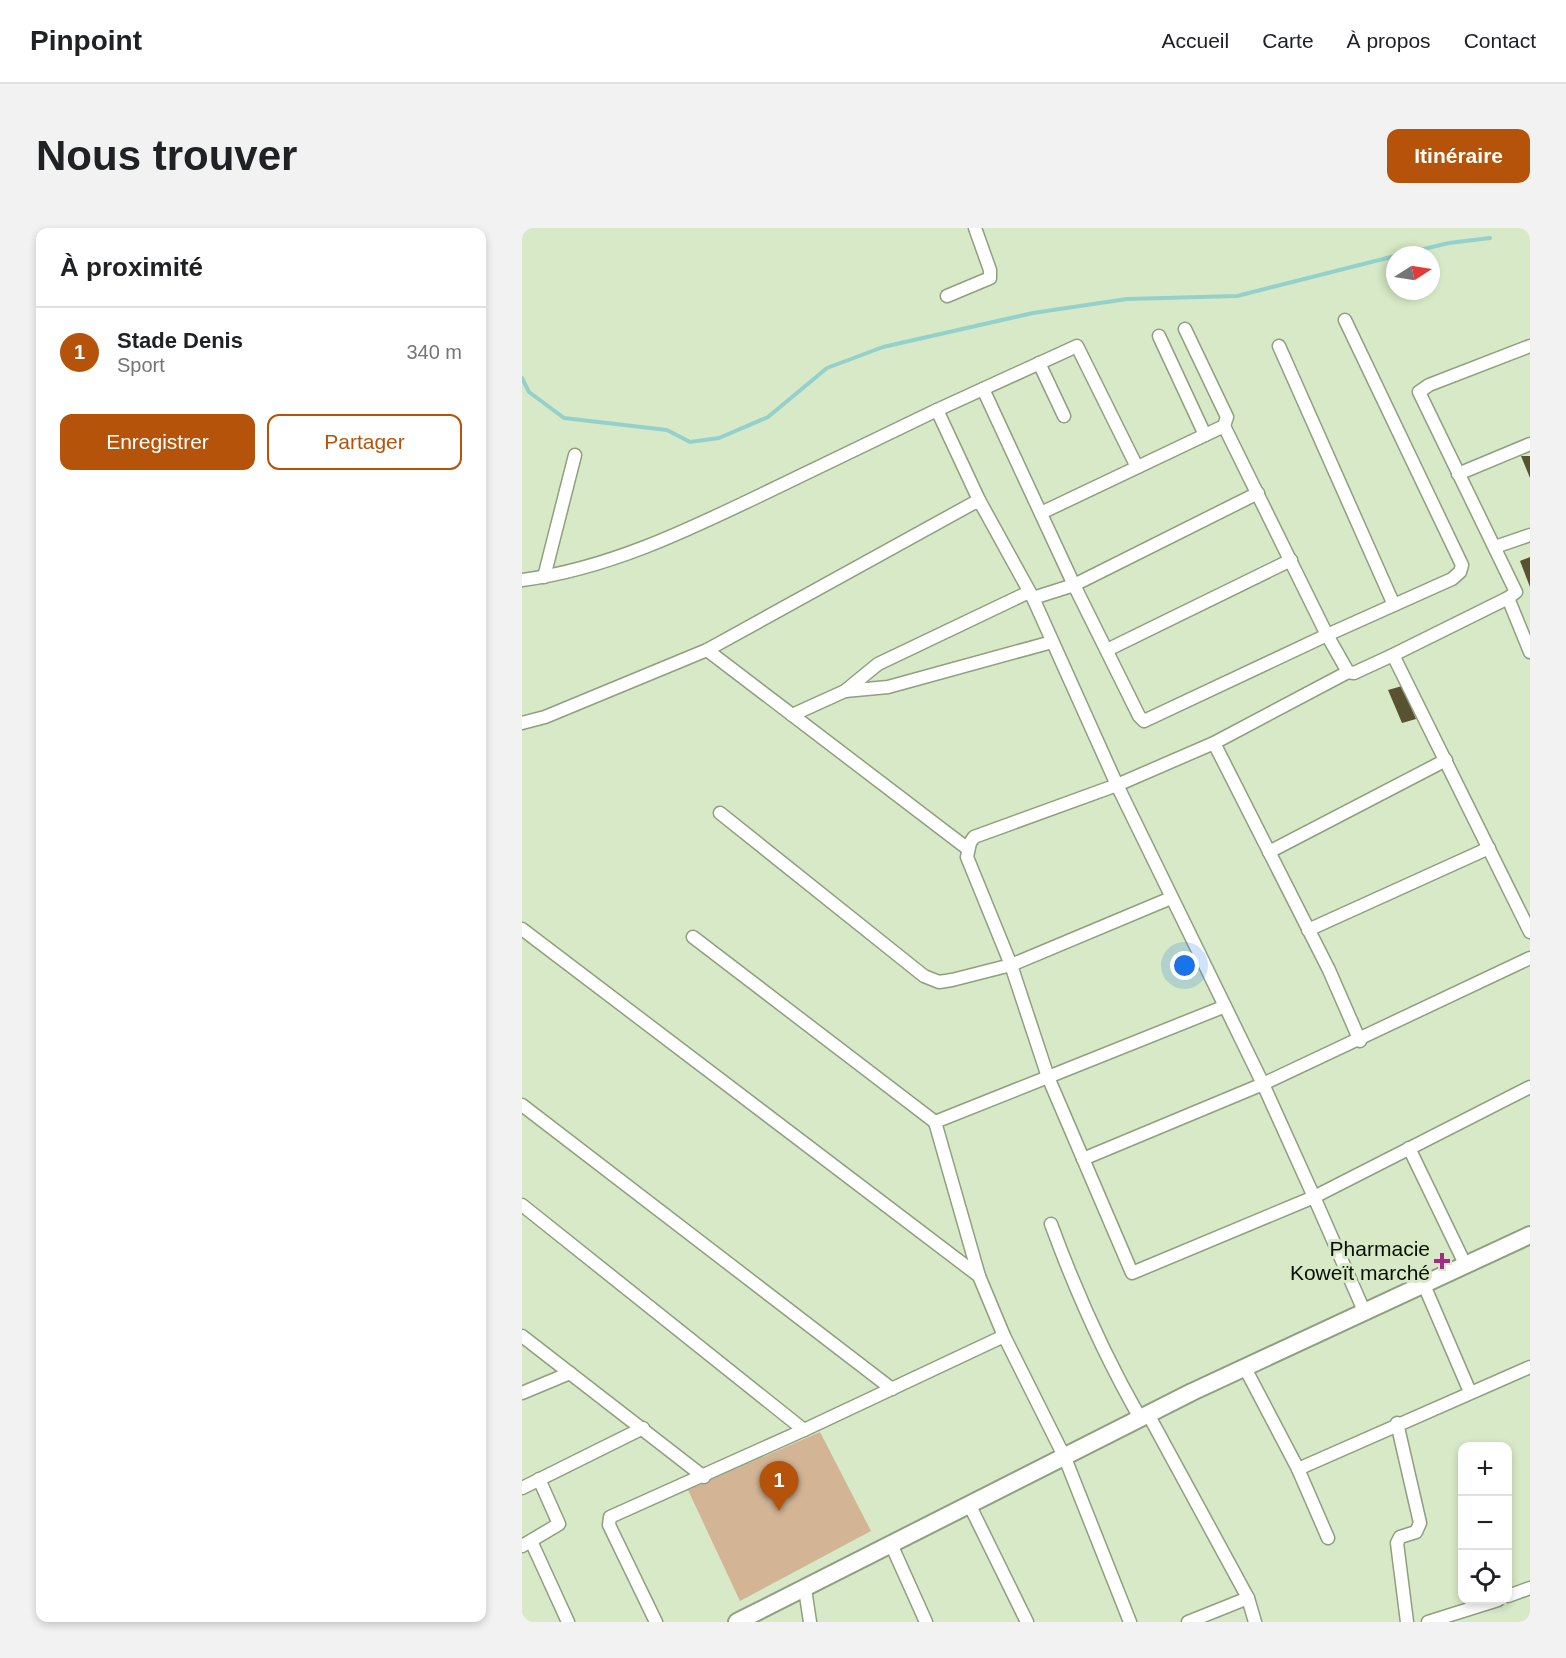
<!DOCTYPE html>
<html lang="fr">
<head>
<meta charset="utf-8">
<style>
	:root { --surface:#fff; --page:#f2f2f2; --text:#202124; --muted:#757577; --line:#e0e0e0; --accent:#b45309 }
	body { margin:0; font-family:Helvetica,sans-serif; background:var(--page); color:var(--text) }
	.controls { position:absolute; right:18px; bottom:18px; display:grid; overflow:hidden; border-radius:12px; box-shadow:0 3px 9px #0003 }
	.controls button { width:54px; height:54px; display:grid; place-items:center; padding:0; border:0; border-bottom:2px solid var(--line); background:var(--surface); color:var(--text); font:30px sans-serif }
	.compass { position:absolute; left:864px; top:18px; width:54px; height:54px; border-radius:50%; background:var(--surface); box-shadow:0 3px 9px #0003; rotate:78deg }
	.you { position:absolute; left:663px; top:738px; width:21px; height:21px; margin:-15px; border:4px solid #fff; border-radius:50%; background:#1a73e8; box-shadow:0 0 0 9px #1a73e833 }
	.badge { display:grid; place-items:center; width:39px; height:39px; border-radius:50%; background:var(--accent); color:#fff; font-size:20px; font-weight:700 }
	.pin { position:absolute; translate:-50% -50px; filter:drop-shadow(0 2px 3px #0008) }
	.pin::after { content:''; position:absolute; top:32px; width:21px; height:18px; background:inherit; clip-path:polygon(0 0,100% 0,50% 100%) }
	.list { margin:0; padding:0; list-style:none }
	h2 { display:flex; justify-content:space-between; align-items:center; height:78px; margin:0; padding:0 24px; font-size:26px }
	h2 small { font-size:20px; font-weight:400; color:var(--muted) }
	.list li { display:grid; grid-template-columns:39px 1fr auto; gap:18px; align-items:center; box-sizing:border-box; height:90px; padding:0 24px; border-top:2px solid var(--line) }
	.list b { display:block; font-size:22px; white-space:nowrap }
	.list p { margin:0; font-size:20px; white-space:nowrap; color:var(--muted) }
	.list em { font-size:20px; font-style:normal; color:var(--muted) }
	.actions { display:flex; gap:12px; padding:18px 24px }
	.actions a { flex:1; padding:14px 0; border:2px solid var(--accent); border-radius:12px; text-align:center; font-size:21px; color:var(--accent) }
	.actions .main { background:var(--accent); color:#fff }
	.icon { flex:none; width:33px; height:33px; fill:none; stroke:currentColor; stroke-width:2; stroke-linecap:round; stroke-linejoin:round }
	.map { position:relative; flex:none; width:1008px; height:1394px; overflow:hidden; border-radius:12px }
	header { display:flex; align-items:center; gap:36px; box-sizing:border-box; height:84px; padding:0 30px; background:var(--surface); border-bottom:2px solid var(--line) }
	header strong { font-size:28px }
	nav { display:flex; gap:33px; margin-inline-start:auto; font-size:21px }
	.intro { display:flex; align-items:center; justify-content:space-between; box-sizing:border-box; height:144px; padding:0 36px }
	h1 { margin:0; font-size:42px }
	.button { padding:15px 27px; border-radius:12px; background:var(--accent); color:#fff; font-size:21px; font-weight:700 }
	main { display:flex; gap:36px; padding:0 36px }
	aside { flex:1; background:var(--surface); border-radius:12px; box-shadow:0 3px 9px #0003 }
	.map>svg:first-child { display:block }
	.green { fill:#d3b595 }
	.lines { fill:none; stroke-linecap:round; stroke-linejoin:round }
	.stream { stroke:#95d1cc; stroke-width:4 }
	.building { fill:#585231 }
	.minor-casing { stroke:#8f9f7f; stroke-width:15 }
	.tertiary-casing { stroke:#8f9f7f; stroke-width:20 }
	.minor { stroke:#fff; stroke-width:12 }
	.tertiary { stroke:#fff; stroke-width:16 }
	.poi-dot { fill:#a12d87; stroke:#d7e9c6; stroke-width:2 }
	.labels { text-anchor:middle; stroke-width:6; stroke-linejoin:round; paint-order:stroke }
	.poi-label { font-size:21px; fill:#0a1005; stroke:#d7e9c6; text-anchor:end }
</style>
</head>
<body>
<header>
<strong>Pinpoint</strong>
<nav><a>Accueil</a><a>Carte</a><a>À propos</a><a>Contact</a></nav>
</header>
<div class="intro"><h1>Nous trouver</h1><a class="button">Itinéraire</a></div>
<main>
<aside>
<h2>À proximité<small></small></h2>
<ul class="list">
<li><span class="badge">1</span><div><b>Stade Denis</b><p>Sport</p></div><em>340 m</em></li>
</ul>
<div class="actions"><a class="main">Enregistrer</a><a>Partager</a></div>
</aside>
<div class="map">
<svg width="1008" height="1394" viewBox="0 0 1008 1394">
	<rect width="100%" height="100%" fill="#d7e9c6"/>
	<path class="green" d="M 298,1204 L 349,1303 L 218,1373 L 166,1262 Z"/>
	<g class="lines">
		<g class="stream">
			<path d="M 876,27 L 927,15 L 968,10"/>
			<path d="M 0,150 L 7,164 L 42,190 L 145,202 L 168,214 L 197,210 L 246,189 L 305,140 L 361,119 L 511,85 L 605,71 L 715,68 L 873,28"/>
		</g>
	</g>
	<g class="building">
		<path d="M 999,228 L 1008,228 L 1008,250 Z"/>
		<path d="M 1008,329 L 1008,359 L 998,333 Z"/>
		<path d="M 880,458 L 894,491 L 880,495 L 866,462 Z"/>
	</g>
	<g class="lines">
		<defs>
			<g id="minor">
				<path d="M 425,68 L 468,50 L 468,42 L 453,0"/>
				<path d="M 637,108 L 683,207"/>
				<path d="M 757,118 L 872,377"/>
				<path d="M 517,135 L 542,188"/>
				<path d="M 461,161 L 552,357 L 736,265"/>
				<path d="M 702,198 L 805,407 L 930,351 L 938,344 L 940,337 L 823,92"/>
				<path d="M 936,246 L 1008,216"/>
				<path d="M 457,272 L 415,182 L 555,118 L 615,239"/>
				<path d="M 519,285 L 702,198 L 705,189 L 663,101"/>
				<path d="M 973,319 L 1008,307"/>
				<path d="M 22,349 L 53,227"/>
				<path d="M 0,352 C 86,341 166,302 243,265 C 300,237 358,210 415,182"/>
				<path d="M 511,370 L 552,357 L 617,488 L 622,493 L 805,407 L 826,444 L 832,445 L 871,427 L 1008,704"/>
				<path d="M 986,370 L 1008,424"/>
				<path d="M 185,422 L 446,621"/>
				<path d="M 585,422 L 769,332"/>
				<path d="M 871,427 L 986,370 L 994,364 L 897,164 L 907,157 L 1008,118"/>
				<path d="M 323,463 L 366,459 L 530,414"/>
				<path d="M 270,487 L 323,463 L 356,436 L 507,364"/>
				<path d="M 0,495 L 23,489 L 185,422 L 457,272 L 511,370 L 595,557 L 741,856 L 792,969 L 1008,859"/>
				<path d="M 692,515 L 807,742 L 838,813"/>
				<path d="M 198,585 L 402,748 L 417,754 L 430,752 L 489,737 L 649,670"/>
				<path d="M 747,624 L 924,532"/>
				<path d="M 0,701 L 457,1048 L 482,1108"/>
				<path d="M 786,702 L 967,620"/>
				<path d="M 171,709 L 413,894"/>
				<path d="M 701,779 L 526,849 L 489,737 L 445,629 L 448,615 L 452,609 L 595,557 L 692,515 L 826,444"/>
				<path d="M 0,877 L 370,1161"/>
				<path d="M 887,920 L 944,1038"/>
				<path d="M 561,931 L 741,856 L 1008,730"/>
				<path d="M 0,977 L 282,1202 L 88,1289 L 87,1297 L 134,1394"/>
				<path d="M 529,996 C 554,1064 582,1127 618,1190"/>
				<path d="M 457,1048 L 413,894 L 526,849 L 610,1045 L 792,969 L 843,1085"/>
				<path d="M 902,1057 L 948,1164"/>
				<path d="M 0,1108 L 182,1249"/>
				<path d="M 723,1140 L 776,1241 L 806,1310"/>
				<path d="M 0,1165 L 48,1145"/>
				<path d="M 626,1186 L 726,1370 L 733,1394"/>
				<path d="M 875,1195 L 898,1295 L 894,1304 L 878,1309 L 875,1315 L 885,1394"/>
				<path d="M 282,1202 L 482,1108 L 543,1230 L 608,1394"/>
				<path d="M 776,1241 L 1008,1139"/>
				<path d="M 0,1260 L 121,1200"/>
				<path d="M 447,1276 L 505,1394"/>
				<path d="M 9,1313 L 46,1394"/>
				<path d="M 369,1316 L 404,1394"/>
				<path d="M 0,1318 L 37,1296 L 17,1251"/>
				<path d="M 283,1361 L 288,1394"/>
				<path d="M 986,1368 L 1008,1360"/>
				<path d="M 666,1394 L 726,1370"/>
				<path d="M 906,1394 L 976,1372"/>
			</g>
			<path id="tertiary" d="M 215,1394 L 670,1164 L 1008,1007"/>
		</defs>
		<use href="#minor" class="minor-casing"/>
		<use href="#tertiary" class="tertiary-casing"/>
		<use href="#minor" class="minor"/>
		<use href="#tertiary" class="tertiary"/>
	</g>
	<path class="poi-dot" d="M917 1024h6v6h6v6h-6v6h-6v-6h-6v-6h6z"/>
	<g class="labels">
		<g class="poi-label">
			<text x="908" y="1028">Pharmacie<tspan x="908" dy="24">Koweït marché</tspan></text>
		</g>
	</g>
</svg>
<div class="controls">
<button>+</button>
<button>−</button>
<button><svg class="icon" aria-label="locate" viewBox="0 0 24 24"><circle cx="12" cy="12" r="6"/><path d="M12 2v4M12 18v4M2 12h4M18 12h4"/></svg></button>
</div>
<svg class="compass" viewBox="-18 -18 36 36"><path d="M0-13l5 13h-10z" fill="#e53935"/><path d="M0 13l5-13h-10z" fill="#757577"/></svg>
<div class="you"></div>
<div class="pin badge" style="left:257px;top:1283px">1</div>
</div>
</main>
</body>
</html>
